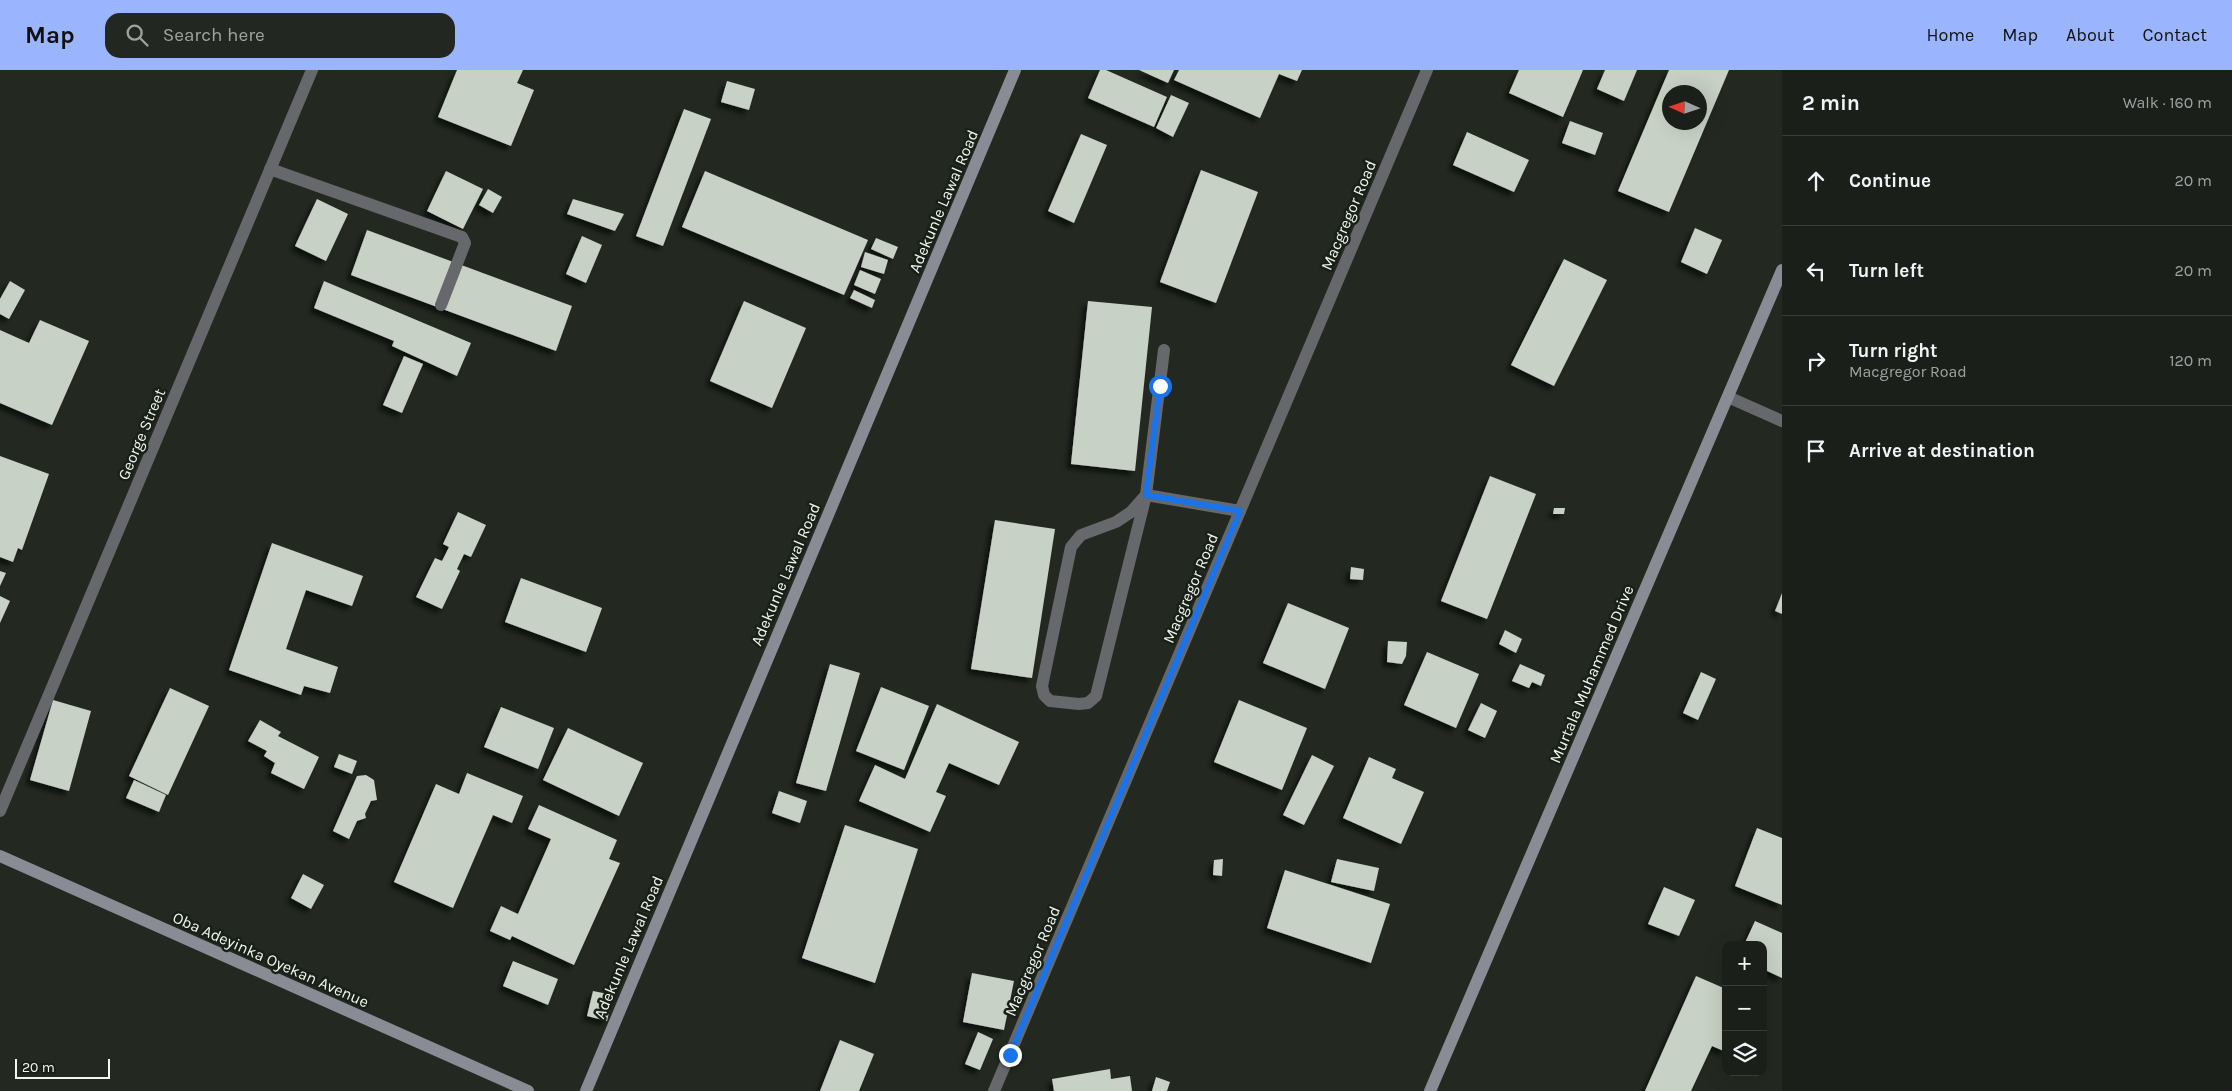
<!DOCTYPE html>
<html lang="en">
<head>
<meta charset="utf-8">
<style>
	:root { --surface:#1a1f19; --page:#232722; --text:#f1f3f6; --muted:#9fa2a2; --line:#383d38; --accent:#9ab5fd }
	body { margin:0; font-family:Karla,sans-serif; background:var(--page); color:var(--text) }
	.controls { position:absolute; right:15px; bottom:15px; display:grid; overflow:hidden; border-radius:10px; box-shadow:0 5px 20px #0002 }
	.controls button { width:45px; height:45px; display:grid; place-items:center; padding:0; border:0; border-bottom:1px solid var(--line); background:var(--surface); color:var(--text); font:25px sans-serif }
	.compass { position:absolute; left:1662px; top:15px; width:45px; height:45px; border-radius:50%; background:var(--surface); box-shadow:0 5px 20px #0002; rotate:273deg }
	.scale { position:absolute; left:15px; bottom:12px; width:95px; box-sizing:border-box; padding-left:5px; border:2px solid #f2f6f1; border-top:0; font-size:14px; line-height:18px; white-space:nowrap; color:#f2f6f1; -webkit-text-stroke:4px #192018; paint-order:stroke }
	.stop { position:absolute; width:15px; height:15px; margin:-11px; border:4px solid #1a73e8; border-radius:50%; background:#fff }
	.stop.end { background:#1a73e8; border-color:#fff; box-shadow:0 1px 5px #0008 }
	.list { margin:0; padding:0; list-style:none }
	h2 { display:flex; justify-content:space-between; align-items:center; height:65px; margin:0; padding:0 20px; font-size:21px }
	h2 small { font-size:16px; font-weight:400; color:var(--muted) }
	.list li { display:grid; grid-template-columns:32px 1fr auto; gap:15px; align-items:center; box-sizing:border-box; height:90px; padding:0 20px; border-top:1px solid var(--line) }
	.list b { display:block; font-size:19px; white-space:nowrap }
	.list p { margin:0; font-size:16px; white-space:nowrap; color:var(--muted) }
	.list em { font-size:16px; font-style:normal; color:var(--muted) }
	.icon { flex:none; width:28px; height:28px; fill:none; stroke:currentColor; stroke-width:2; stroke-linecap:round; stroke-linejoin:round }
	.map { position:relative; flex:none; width:1782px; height:1021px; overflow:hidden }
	header { display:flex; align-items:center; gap:30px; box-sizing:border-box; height:70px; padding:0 25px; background:var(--accent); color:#111 }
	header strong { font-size:24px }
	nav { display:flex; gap:28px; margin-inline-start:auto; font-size:18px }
	.search { width:350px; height:45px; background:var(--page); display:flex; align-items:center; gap:12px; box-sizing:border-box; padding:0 18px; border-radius:15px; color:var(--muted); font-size:19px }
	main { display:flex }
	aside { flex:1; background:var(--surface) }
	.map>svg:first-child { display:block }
	.building { fill:#c8d1c6; fill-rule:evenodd; filter:url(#shadow) }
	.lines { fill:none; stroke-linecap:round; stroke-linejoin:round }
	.service { stroke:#66686c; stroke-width:12 }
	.minor { stroke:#66686c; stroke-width:12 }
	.secondary { stroke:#898c94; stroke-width:12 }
	.route { stroke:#1a73e8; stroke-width:6 }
	.labels { text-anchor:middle; stroke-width:5; stroke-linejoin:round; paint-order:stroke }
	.street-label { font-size:16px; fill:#f2f6f1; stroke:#192018 }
</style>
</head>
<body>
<header>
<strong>Map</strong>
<div class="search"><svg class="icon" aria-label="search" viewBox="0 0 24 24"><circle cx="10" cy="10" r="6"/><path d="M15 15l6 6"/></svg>Search here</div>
<nav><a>Home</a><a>Map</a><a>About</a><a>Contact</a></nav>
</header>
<main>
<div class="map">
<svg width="1782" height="1021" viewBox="0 0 1782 1021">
	<defs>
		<filter id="shadow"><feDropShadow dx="-4.5" dy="4.5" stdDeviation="2.5" flood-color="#0009"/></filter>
	</defs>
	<rect width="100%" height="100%" fill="#232921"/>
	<g class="building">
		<path d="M 457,0 L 523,0 L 517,13 L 534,20 L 511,76 L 438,47 Z"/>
		<path d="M 1100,0 L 1106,0 L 1167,27 L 1154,57 L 1088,28 Z"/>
		<path d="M 1139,0 L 1174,0 L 1168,13 Z"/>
		<path d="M 1179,0 L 1302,0 L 1297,11 L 1279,4 L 1260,48 L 1174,10 Z"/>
		<path d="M 1519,0 L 1583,0 L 1563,47 L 1509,23 Z"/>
		<path d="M 1605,0 L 1637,0 L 1624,31 L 1597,19 Z"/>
		<path d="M 1669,0 L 1729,0 L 1669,142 L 1618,121 ZM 1670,22 L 1700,22 L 1700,52 L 1670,52 Z"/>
		<path d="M 727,11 L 755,19 L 749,40 L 721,32 Z"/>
		<path d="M 1171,25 L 1189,33 L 1173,67 L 1156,58 Z"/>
		<path d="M 684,39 L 711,49 L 663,176 L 636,166 Z"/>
		<path d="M 1570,51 L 1603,63 L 1595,85 L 1562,73 Z"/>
		<path d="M 1467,62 L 1529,90 L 1514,122 L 1453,95 Z"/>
		<path d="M 1081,64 L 1107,75 L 1074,153 L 1048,141 Z"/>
		<path d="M 1201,100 L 1258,122 L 1216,233 L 1160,212 Z"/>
		<path d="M 446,101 L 483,119 L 463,159 L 427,141 Z"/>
		<path d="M 705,101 L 868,170 L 844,225 L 682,157 Z"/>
		<path d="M 488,119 L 502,127 L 493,143 L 479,135 Z"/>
		<path d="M 317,129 L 348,144 L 326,191 L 295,176 Z"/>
		<path d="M 573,129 L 624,144 L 615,161 L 567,144 Z"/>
		<path d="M 1695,158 L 1722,170 L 1707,204 L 1681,192 Z"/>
		<path d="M 367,160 L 572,236 L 556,281 L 351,205 Z"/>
		<path d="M 582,166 L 602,175 L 586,213 L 566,204 Z"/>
		<path d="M 876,168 L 898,177 L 893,189 L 871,179 Z"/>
		<path d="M 865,182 L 888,190 L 884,204 L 861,197 Z"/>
		<path d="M 1564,189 L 1607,210 L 1554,316 L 1511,295 Z"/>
		<path d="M 860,200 L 881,209 L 875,224 L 854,215 Z"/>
		<path d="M 10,211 L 25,220 L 9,249 L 0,244 L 0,229 Z"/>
		<path d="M 324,211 L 471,273 L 457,306 L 392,276 L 394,271 L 314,238 Z"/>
		<path d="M 854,220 L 875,230 L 872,238 L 850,228 Z"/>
		<path d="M 744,231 L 806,258 L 772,338 L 710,311 Z"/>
		<path d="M 1088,231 L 1152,237 L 1135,401 L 1071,394 Z"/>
		<path d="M 40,250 L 89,271 L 52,355 L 0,333 L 0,260 L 29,273 Z"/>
		<path d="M 404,286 L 423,294 L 402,343 L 383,335 Z"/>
		<path d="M 0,386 L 49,404 L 22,480 L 18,478 L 13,492 L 0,487 Z"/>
		<path d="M 1490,406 L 1536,424 L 1487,549 L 1441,531 Z"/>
		<path d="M 1554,438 L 1565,438 L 1564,444 L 1553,444 Z"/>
		<path d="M 458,442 L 486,455 L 471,487 L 464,484 L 457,499 L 460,501 L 442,539 L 416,527 L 435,488 L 442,491 L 449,477 L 443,474 Z"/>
		<path d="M 995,450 L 1055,459 L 1032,608 L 971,599 Z"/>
		<path d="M 272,473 L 363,506 L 352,536 L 306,520 L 286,579 L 338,597 L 330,623 L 304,616 L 301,625 L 229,600 Z"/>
		<path d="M 1351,497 L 1364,499 L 1363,510 L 1350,509 Z"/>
		<path d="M 0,501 L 6,503 L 0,516 Z"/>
		<path d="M 521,508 L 602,538 L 586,582 L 505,552 Z"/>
		<path d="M 1782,523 L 1782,544 L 1775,541 Z"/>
		<path d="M 0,526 L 10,531 L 0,553 Z"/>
		<path d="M 1288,533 L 1349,558 L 1325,619 L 1263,593 Z"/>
		<path d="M 1505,560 L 1522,569 L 1516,583 L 1499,574 Z"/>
		<path d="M 1388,571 L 1407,572 L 1406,586 L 1402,594 L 1387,592 Z"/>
		<path d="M 1427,582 L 1479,604 L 1456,658 L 1404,635 Z"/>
		<path d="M 830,594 L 860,603 L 826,721 L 796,713 Z"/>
		<path d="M 1520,594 L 1545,605 L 1541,616 L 1532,612 L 1529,618 L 1512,611 Z"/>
		<path d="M 1701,602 L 1716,609 L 1698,650 L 1683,643 Z"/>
		<path d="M 881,617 L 929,636 L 904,700 L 856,681 Z"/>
		<path d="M 170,618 L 209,636 L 168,725 L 129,706 Z"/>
		<path d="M 53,630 L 91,641 L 69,721 L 30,710 Z"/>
		<path d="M 1239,630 L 1307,658 L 1282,720 L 1214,692 Z"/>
		<path d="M 1481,633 L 1497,641 L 1485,668 L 1468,660 Z"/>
		<path d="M 937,634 L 1019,672 L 999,715 L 949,693 L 936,722 L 946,726 L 930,762 L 859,731 L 875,695 L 905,709 Z"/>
		<path d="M 501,637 L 554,658 L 538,699 L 484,677 Z"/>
		<path d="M 260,650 L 281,662 L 278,666 L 319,687 L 304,719 L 271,703 L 275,693 L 264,686 L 267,681 L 248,671 Z"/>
		<path d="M 568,658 L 643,693 L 619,746 L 543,710 Z"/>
		<path d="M 339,684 L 357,691 L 352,704 L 334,697 Z"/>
		<path d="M 1312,685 L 1334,696 L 1304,755 L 1283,745 Z"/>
		<path d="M 1369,687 L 1396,699 L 1392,708 L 1424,722 L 1401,774 L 1343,748 Z"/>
		<path d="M 467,703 L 523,726 L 512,753 L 493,745 L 453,838 L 394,812 L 436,714 L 459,724 Z"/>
		<path d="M 366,705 L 374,710 L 377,730 L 371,731 L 365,744 L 366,748 L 357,751 L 349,769 L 333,761 L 357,706 Z"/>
		<path d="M 134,710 L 166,725 L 159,742 L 126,728 Z"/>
		<path d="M 779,721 L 807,731 L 800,753 L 772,743 Z"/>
		<path d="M 539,735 L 617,770 L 609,789 L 620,793 L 574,895 L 512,866 L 510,870 L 490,861 L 501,836 L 518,844 L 551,769 L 528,759 Z"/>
		<path d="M 845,755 L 918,779 L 875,913 L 802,888 Z"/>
		<path d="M 1757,758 L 1782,768 L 1782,835 L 1735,816 Z"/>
		<path d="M 1223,789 L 1222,806 L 1213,805 L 1214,790 Z"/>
		<path d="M 1337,789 L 1379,798 L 1374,821 L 1331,812 Z"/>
		<path d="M 1285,800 L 1390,834 L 1371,893 L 1267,858 Z"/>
		<path d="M 303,804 L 324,815 L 311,839 L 291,828 Z"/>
		<path d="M 1664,817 L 1695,830 L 1679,866 L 1648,854 Z"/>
		<path d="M 1755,851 L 1782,863 L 1782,908 L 1763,899 L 1763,875 L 1744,875 Z"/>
		<path d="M 513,891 L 558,909 L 548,935 L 503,916 Z"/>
		<path d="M 972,903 L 1014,911 L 1004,960 L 963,952 Z"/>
		<path d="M 1696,906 L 1726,919 L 1726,982 L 1712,976 L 1691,1021 L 1645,1021 Z"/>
		<path d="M 593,921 L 613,925 L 607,951 L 587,946 Z"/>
		<path d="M 978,962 L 993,969 L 980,1000 L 965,994 Z"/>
		<path d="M 840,970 L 874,984 L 859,1021 L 820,1021 Z"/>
		<path d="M 1110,999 L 1111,1009 L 1130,1006 L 1132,1021 L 1054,1021 L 1052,1009 Z"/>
		<path d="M 1156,1007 L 1170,1012 L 1167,1021 L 1152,1021 Z"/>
	</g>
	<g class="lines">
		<g class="service">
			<path d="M 270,99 L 462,167 L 465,173 L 441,235"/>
			<path d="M 1164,280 L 1146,425 L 1131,442 L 1116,452 L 1081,465 L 1071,477 L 1042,616 L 1044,625 L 1050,631 L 1079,634 L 1088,633 L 1096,626 L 1146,425 L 1240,441"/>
			<path d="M 1728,327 L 1782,351"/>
		</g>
		<g class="minor">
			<path d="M 0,741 L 312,0"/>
			<path d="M 994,1021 L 1427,0"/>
		</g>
		<g class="secondary">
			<path d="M 0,786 L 528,1021"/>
			<path d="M 586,1021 L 1015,0"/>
			<path d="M 1430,1021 L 1782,200"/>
		</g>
	</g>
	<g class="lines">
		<path class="route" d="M 1010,985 L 1240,441 L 1146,425 L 1160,316"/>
	</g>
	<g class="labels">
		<g class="street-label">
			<text transform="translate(943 131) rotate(-67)" y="6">Adekunle Lawal Road</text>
			<text transform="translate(1348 145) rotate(-67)" y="6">Macgregor Road</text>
			<text transform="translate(141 364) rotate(-67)" y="6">George Street</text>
			<text transform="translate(785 504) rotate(-67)" y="6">Adekunle Lawal Road</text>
			<text transform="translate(1190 518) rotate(-67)" y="6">Macgregor Road</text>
			<text transform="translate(1591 604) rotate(-67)" y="6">Murtala Muhammed Drive</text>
			<text transform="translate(628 877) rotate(-67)" y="6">Adekunle Lawal Road</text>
			<text transform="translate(271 889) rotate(24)" y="6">Oba Adeyinka Oyekan Avenue</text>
			<text transform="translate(1032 891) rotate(-67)" y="6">Macgregor Road</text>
		</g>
	</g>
</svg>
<div class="controls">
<button>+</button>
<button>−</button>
<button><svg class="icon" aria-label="layers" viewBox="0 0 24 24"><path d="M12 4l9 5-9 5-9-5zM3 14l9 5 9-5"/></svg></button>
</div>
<svg class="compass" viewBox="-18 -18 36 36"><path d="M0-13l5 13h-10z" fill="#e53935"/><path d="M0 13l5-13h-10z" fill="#9fa2a2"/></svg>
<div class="scale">20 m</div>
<div class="stop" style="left:1160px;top:316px"></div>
<div class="stop end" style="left:1010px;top:985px"></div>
</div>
<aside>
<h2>2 min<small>Walk · 160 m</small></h2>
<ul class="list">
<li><svg class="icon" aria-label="ahead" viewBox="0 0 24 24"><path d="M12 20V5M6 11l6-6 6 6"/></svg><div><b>Continue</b></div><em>20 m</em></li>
<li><svg class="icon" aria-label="left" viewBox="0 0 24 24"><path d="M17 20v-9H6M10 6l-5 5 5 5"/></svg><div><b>Turn left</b></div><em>20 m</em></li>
<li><svg class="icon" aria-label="right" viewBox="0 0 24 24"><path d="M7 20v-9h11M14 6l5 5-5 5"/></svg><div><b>Turn right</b><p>Macgregor Road</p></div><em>120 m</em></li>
<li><svg class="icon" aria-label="arrive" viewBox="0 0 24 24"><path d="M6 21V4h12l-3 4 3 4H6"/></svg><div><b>Arrive at destination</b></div></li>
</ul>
</aside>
</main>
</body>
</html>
